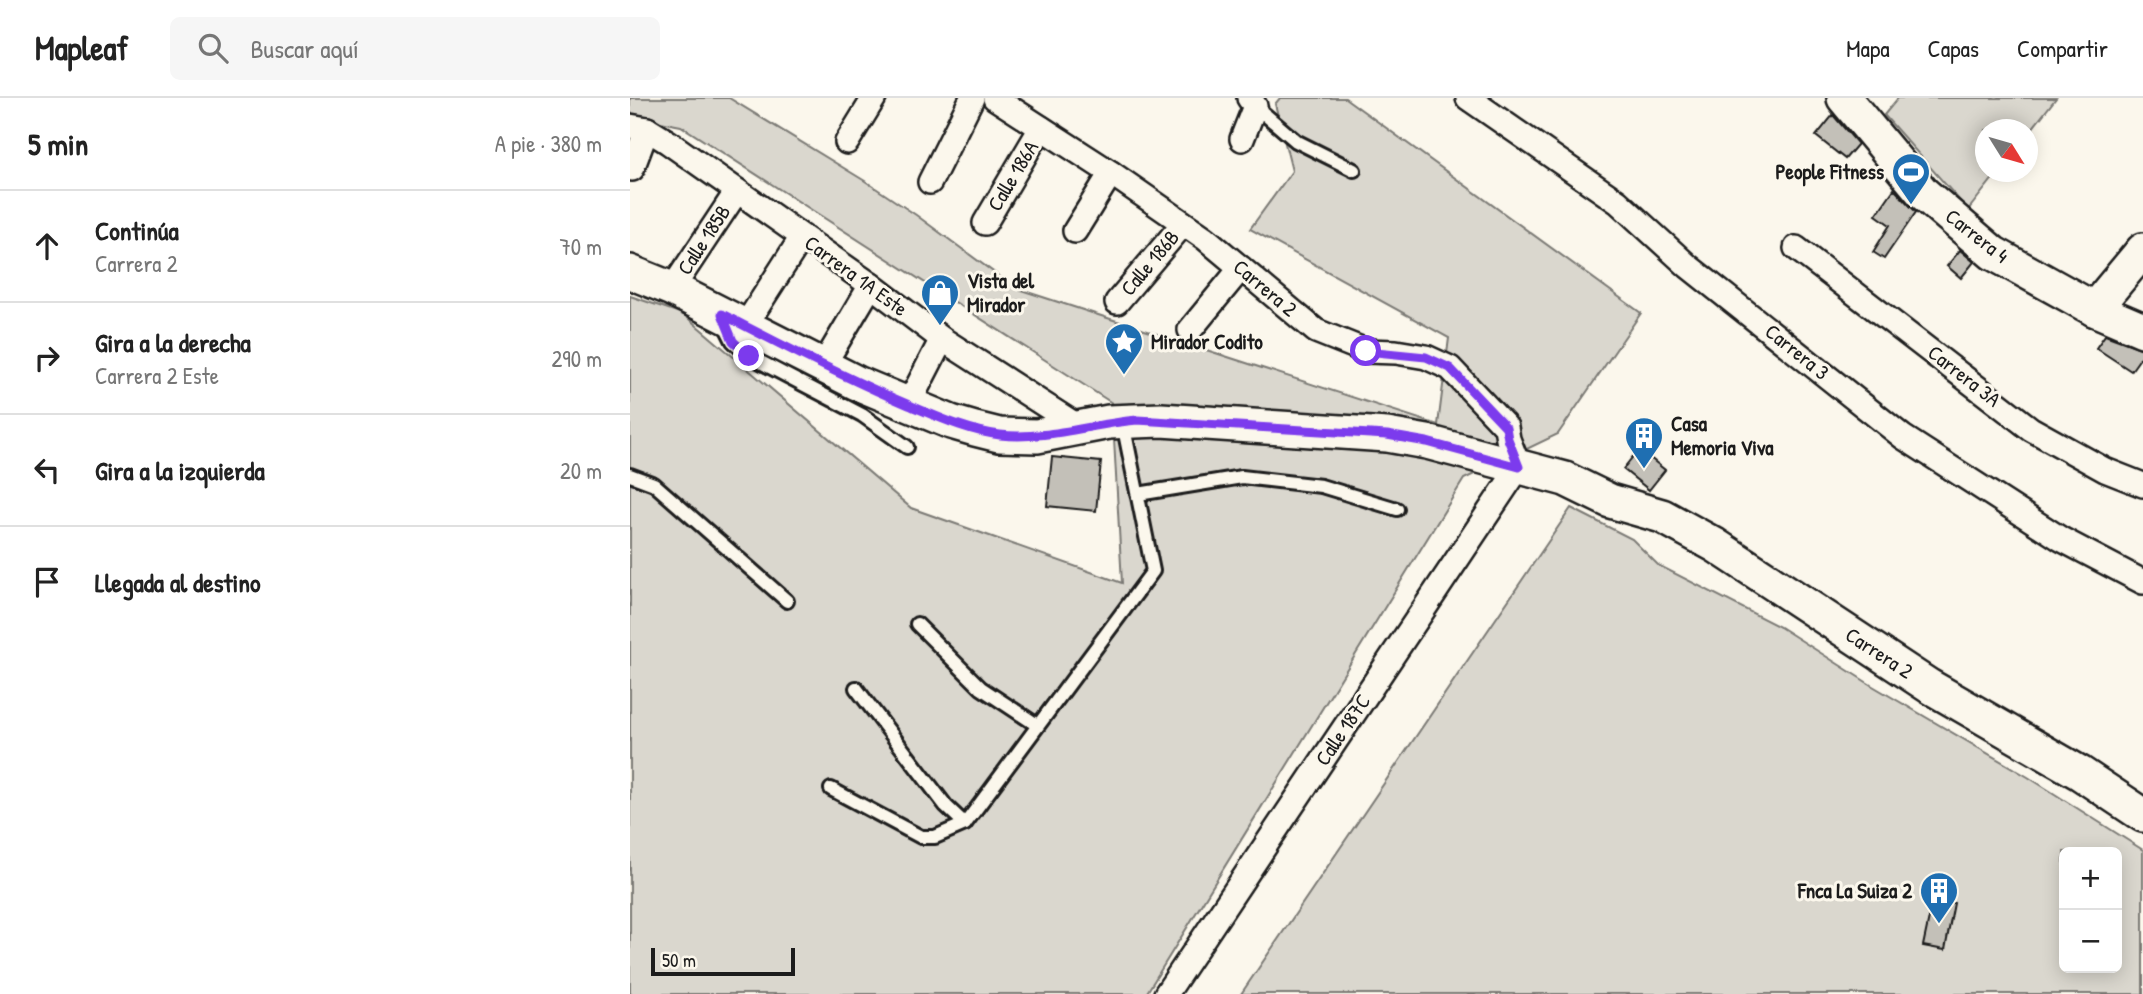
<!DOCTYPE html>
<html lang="es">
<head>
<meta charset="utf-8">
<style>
	:root { --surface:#fff; --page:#f6f6f6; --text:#222; --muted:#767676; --line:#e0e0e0 }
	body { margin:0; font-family:"Patrick Hand",sans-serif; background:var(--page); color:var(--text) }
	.controls { position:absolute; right:21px; bottom:21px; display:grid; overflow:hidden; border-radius:10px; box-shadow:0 4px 18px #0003 }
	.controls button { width:63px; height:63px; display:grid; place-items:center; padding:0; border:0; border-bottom:2px solid var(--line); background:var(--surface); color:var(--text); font:35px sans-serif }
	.compass { position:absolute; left:1345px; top:21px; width:63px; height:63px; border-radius:50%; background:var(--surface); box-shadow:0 4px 18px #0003; rotate:127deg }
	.scale { position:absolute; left:21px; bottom:18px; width:144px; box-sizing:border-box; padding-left:7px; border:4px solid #1c1c1c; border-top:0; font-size:19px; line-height:24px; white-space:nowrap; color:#1c1c1c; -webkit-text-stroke:5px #fbf7ec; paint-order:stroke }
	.stop { position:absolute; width:21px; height:21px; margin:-16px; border:5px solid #7c3aed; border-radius:50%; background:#fff }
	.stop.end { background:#7c3aed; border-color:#fff; box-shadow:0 2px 7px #0008 }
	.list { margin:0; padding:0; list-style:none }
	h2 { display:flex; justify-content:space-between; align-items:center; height:91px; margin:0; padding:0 28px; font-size:30px }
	h2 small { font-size:23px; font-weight:400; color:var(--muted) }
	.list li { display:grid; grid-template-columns:46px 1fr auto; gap:21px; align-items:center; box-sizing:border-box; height:112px; padding:0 28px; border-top:2px solid var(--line) }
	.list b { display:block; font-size:26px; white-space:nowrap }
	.list p { margin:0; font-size:23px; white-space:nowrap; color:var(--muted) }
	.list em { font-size:23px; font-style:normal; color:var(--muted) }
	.icon { flex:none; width:38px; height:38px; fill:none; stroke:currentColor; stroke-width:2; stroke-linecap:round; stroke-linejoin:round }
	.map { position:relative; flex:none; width:1513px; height:896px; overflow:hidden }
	header { display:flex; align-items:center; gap:42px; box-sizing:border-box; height:98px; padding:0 35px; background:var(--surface); border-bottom:2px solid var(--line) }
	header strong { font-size:33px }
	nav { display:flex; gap:38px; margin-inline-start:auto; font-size:24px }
	.search { width:490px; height:63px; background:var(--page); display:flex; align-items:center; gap:18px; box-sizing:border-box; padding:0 24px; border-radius:10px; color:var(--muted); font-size:26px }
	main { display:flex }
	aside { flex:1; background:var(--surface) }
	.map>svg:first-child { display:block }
	.green { fill:#dad7ce; stroke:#7b7a75; stroke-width:2; fill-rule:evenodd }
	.building { fill:#c3c0b8; stroke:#1c1c1c; stroke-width:2 }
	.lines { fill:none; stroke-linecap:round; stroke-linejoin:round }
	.lane-casing { stroke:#1c1c1c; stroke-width:18 }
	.street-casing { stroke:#1c1c1c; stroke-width:28 }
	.secondary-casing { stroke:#1c1c1c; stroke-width:38 }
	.lane { stroke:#fbf7ec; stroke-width:12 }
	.street { stroke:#fbf7ec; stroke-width:23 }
	.secondary { stroke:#fbf7ec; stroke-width:33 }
	.route { stroke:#7c3aed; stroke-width:9 }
	.labels { text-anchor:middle; stroke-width:6; stroke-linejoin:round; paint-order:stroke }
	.poi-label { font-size:21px; font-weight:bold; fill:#1c1c1c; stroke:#fbf7ec; text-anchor:start }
	.street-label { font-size:21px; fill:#1c1c1c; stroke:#fbf7ec }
</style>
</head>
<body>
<header>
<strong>Mapleaf</strong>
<div class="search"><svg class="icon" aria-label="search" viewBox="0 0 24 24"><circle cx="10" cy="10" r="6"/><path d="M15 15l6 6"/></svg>Buscar aquí</div>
<nav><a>Mapa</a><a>Capas</a><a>Compartir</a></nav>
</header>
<main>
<aside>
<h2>5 min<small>A pie · 380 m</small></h2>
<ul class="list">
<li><svg class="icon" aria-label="ahead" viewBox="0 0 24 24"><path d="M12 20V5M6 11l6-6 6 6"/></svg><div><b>Continúa</b><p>Carrera 2</p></div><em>70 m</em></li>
<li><svg class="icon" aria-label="right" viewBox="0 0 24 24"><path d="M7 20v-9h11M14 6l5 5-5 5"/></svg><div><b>Gira a la derecha</b><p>Carrera 2 Este</p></div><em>290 m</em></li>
<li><svg class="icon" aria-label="left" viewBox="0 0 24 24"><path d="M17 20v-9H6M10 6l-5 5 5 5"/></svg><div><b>Gira a la izquierda</b></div><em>20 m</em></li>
<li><svg class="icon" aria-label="arrive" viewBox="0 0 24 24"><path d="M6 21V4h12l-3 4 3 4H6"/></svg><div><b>Llegada al destino</b></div></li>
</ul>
</aside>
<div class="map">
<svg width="1513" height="896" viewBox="0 0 1513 896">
	<rect width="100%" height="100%" fill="#fbf7ec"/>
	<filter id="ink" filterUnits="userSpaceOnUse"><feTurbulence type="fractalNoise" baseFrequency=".0143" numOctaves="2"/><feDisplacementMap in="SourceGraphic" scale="14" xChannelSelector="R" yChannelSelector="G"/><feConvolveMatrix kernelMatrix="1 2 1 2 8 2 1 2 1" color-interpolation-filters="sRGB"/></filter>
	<g filter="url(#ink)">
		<g class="green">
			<path d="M 0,0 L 99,0 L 235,83 L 286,117 L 385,190 L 808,327 L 819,240 L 620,131 L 662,73 L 645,6 L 650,0 L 715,0 L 1011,215 L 928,336 L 834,381 L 516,896 L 0,896 L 0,198 L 53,216 L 281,410 L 492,485 L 482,305 L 51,28 L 0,18 Z"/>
			<path d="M 1268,0 L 1426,0 L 1398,36 L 1398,32 L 1356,32 L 1356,74 L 1368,74 L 1338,112 L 1254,17 Z"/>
			<path d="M 941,410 L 1002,441 L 1028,467 L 1150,529 L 1241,587 L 1398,679 L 1513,752 L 1513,896 L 611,896 ZM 1434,754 L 1487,754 L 1487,870 L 1434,870 Z"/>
		</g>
		<g class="building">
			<path d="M 1203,17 L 1228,46 L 1215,61 L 1186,38 Z"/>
			<path d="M 1264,91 L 1286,114 L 1254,161 L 1243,154 L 1260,127 L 1246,117 Z"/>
			<path d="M 1330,152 L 1344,164 L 1331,180 L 1317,168 Z"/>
			<path d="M 1475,237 L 1513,251 L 1513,256 L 1501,273 L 1466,250 Z"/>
			<path d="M 1009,351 L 1035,372 L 1019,392 L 993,371 Z"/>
			<path d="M 422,359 L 471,364 L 466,413 L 417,408 Z"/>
			<path d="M 1303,801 L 1324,805 L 1315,852 L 1293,848 Z"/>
		</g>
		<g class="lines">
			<defs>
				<g id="lane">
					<path d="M 625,8 L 666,43 L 724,72"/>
					<path d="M 95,227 L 103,243 L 119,258 L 232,317 L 277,349"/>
					<path d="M 0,377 L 24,386 L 157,503"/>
					<path d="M 508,396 L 612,379 L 691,388 L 767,411"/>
					<path d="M 287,526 L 351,590 L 407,627"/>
					<path d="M 226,590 L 316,708 L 335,726"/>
					<path d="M 201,691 L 291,739 L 305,739 L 335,726 L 523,473 L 493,325"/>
				</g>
				<g id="street">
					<path d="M 365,0 L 481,75 L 575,140 L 686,233 L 736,253 L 766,254 L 796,259 L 820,270 L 876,329 L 878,341 L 889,369 L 536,896"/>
					<path d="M 838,0 L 988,104 L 1058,168 L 1273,339 L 1431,441 L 1513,484"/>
					<path d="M 0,28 L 17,31 L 38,44 L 241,187 L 312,241 L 452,331"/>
					<path d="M 612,41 L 625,8 L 619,0"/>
					<path d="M 217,44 L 244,0"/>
					<path d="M 2,71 L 17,31"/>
					<path d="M 300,84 L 342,0"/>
					<path d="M 355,125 L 411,30"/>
					<path d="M 445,133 L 481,75"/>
					<path d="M 1166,150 L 1401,331 L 1475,372 L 1513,387"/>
					<path d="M 42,191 L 107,93"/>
					<path d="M 487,204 L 553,126"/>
					<path d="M 115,228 L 172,139"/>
					<path d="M 560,232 L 611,170"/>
					<path d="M 193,268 L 241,187"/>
					<path d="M 278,307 L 312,241"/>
				</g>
				<g id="secondary">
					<path d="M 1214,0 L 1293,95 L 1363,155 L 1464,211 L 1513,232"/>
					<path d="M 0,174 L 42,191 L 227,285 L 321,324 L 345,331 L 369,337 L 407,338 L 479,324 L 531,322 L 757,337 L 797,344 L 935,381 L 980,403 L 1032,418 L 1085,447 L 1299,588 L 1450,675 L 1513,717"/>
					<path d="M 1464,211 L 1513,152"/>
				</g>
			</defs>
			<use href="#lane" class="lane-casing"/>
			<use href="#street" class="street-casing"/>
			<use href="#secondary" class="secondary-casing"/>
			<use href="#lane" class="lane"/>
			<use href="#street" class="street"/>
			<use href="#secondary" class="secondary"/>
		</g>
	</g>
	<g class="lines" filter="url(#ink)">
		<path class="route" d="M 119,258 L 103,243 L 92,216 C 153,248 215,280 279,307 C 308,319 338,333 370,337 C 416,342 461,326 507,322 L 757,337 L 797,344 L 889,369 L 878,341 L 876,329 L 820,270 L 796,259 L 736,253"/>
	</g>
	<defs>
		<symbol id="stadium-pin" viewBox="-11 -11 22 30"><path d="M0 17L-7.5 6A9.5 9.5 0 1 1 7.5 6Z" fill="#1f6fb2" stroke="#fbf7ec"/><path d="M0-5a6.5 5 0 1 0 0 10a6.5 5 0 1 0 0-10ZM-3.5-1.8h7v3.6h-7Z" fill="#fff"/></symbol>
		<symbol id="shop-pin" viewBox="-11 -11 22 30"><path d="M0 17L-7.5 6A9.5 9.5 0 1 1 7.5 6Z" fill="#1f6fb2" stroke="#fbf7ec"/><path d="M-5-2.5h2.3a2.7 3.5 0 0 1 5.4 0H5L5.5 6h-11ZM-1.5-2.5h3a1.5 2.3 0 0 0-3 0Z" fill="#fff"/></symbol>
		<symbol id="sight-pin" viewBox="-11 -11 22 30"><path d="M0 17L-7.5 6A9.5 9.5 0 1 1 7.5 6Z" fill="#1f6fb2" stroke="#fbf7ec"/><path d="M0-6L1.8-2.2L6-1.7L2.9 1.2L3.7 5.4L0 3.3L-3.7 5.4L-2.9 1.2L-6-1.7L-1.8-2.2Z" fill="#fff"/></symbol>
		<symbol id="building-pin" viewBox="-11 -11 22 30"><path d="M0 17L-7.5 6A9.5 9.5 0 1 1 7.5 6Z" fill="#1f6fb2" stroke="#fbf7ec"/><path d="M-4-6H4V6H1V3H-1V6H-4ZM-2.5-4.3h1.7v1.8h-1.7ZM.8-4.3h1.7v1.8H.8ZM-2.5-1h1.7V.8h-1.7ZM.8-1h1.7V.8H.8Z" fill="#fff"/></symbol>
	</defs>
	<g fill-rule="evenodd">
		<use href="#stadium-pin" x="1259" y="52" width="44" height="60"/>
		<use href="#shop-pin" x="288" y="173" width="44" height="60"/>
		<use href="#sight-pin" x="472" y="222" width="44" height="60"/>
		<use href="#building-pin" x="992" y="316" width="44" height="60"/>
		<use href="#building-pin" x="1287" y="771" width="44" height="60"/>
	</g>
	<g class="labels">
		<g class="poi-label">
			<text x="1254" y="81" text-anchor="end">People Fitness</text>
			<text x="337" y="190">Vista del<tspan x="337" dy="24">Mirador</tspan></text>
			<text x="521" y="251">Mirador Codito</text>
			<text x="1041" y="333">Casa<tspan x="1041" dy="24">Memoria Viva</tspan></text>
			<text x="1282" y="800" text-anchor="end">Fnca La Suiza 2</text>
		</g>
		<g class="street-label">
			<text transform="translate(383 78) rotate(-59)" y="7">Calle 186A</text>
			<text transform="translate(1347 138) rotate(38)" y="7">Carrera 4</text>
			<text transform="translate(74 142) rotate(-57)" y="7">Calle 185B</text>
			<text transform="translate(520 165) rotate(-50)" y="7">Calle 186B</text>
			<text transform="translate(226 178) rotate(36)" y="7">Carrera 1A Este</text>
			<text transform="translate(635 190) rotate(40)" y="7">Carrera 2</text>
			<text transform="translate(1167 254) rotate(39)" y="7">Carrera 3</text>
			<text transform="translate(1334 278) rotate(38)" y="7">Carrera 3A</text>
			<text transform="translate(1249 555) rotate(33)" y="7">Carrera 2</text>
			<text transform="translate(713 632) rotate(-56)" y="7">Calle 187C</text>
		</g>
	</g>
</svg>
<div class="controls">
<button>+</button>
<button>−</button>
</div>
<svg class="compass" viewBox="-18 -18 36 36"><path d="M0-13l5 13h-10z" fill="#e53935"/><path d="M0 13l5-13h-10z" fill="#767676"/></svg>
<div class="scale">50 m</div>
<div class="stop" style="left:736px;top:253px"></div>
<div class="stop end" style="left:119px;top:258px"></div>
</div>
</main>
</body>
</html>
